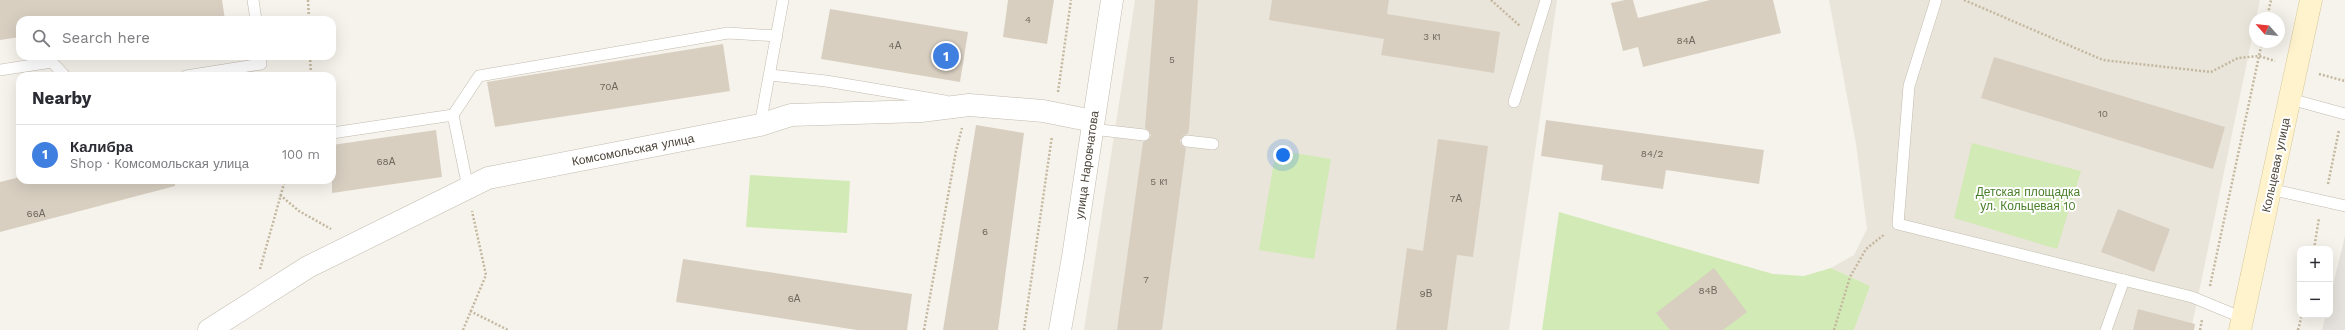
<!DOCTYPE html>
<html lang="en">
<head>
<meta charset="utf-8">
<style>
	:root { --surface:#fff; --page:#f7f7f7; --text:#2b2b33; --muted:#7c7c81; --line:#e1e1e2; --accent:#0f766e }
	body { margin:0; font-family:"Work Sans",sans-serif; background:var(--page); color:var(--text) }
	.controls { position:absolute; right:12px; bottom:12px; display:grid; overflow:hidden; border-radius:8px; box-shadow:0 4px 16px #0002 }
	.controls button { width:36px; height:36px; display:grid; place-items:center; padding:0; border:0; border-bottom:1px solid var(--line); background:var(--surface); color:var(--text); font:20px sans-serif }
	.compass { position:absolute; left:2249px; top:12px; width:36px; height:36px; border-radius:50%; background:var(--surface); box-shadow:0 4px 16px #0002; rotate:297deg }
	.you { position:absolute; left:1283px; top:155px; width:14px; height:14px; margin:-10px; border:3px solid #fff; border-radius:50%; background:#1a73e8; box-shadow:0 0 0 6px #1a73e833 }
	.badge { display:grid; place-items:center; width:26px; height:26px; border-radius:50%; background:var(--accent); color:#fff; font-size:13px; font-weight:700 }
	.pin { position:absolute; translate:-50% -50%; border:2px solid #fff; box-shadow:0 1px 4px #0006 }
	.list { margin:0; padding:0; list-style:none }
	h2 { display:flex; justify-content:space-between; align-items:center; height:52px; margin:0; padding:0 16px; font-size:17px }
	h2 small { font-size:13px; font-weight:400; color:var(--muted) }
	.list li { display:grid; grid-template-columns:26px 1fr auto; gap:12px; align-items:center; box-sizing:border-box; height:60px; padding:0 16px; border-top:1px solid var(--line) }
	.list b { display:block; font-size:15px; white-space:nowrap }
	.list p { margin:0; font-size:13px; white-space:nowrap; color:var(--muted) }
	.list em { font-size:13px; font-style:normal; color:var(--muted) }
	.icon { flex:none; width:22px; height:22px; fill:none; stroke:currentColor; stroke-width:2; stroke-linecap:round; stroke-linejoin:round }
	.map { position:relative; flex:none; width:2345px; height:330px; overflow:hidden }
	.search { position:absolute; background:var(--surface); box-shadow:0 4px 16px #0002; left:16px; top:16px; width:320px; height:44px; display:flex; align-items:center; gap:10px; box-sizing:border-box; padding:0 14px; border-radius:12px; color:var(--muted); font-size:15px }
	.panel { position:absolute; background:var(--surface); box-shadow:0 4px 16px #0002; left:16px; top:72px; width:320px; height:112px; border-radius:12px }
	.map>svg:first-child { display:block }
	.residential { fill:#eae5da }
	.industrial { fill:#e6e2dd }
	.green { fill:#d2eab5 }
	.building { fill:#d8cfc1 }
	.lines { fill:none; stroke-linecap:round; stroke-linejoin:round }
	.lane-casing { stroke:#c2bbae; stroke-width:12 }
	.street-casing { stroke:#c2bbae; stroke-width:23 }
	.secondary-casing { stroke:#d6c79b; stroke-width:23 }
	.path { stroke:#c4b79f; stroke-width:2.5; stroke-dasharray:2 2; stroke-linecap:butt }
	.lane { stroke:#fff; stroke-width:11 }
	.street { stroke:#fff; stroke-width:22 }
	.secondary { stroke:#fff3cd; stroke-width:22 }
	.labels { text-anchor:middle; stroke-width:4; stroke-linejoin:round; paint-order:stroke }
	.number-label { font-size:10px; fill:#6e675b }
	.street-label { font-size:12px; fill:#4b4439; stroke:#fff }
	.park-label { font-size:12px; fill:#4a7f2a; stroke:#fff }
</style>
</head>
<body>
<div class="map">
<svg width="2345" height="330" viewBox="0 0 2345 330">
	<rect width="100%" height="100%" fill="#f6f3ec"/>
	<g class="residential">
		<path d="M 1135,0 L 1557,0 L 1509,330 L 1084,330 Z"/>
		<path d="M 1829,0 L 2260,0 L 2191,330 L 1854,330 L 1870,286 L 1831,268 L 1854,255 L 1867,229 L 1856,144 Z"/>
	</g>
	<path class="industrial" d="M 2345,236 L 2345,330 L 2322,330 L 2326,315 L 2330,315 L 2330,297 Z"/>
	<g class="green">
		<path d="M 1972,143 L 2081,171 L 2057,249 L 1954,218 Z"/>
		<path d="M 1276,150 L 1331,159 L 1314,259 L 1259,250 Z"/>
		<path d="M 750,175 L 850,181 L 847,233 L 746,227 Z"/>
		<path d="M 1559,212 L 1773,274 L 1804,276 L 1831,268 L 1870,286 L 1854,330 L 1542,330 Z"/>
	</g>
	<g class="building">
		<path d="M 0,0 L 222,0 L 225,20 L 20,20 L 20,37 L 0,40 Z"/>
		<path d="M 1008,0 L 1054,0 L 1047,44 L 1003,37 Z"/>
		<path d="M 1155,0 L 1198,0 L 1189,128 L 1188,134 L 1184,135 L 1180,140 L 1181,144 L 1186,148 L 1162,330 L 1117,330 L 1143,142 L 1149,139 L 1151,135 L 1148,130 L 1145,128 Z"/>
		<path d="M 1272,0 L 1389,0 L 1387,14 L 1500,32 L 1494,73 L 1381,55 L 1384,39 L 1269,20 Z"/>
		<path d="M 1625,0 L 1633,0 L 1638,18 L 1710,0 L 1773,0 L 1781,33 L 1643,67 L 1638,47 L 1623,51 L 1611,3 Z"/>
		<path d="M 830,9 L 968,32 L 960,82 L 821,59 Z"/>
		<path d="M 723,44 L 730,91 L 495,127 L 487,82 Z"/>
		<path d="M 1994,57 L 2225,127 L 2213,169 L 1981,98 Z"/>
		<path d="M 1546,120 L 1764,150 L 1759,184 L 1666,170 L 1663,189 L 1601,180 L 1603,165 L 1541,156 Z"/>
		<path d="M 976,125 L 1024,133 L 998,330 L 943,330 Z"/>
		<path d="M 436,130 L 442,177 L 332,193 L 332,145 Z"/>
		<path d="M 1438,139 L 1488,146 L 1473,257 L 1457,255 L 1447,330 L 1396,330 L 1407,248 L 1423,251 Z"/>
		<path d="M 20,177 L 20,180 L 175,180 L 175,186 L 0,232 L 0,182 Z"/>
		<path d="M 2118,209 L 2170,229 L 2154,272 L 2101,252 Z"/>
		<path d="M 683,259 L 912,294 L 907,330 L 857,330 L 676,302 Z"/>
		<path d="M 1714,268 L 1747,312 L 1723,330 L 1670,330 L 1656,313 Z"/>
		<path d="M 2138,309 L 2195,324 L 2194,330 L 2133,330 Z"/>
	</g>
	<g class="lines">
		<defs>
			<g id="lane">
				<path d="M 253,0 L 256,20"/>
				<path d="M 1936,0 L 1909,86 L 1898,224 L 2192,297 L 2243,318"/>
				<path d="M 0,70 L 52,62 L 65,76"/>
				<path d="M 770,75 L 826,81 L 945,101"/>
				<path d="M 186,76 L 261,64 L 260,56"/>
				<path d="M 2290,99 L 2345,114"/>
				<path d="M 1514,102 L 1546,0"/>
				<path d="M 453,115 L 479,76 L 728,33 L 777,36"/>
				<path d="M 760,125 L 783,0"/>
				<path d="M 1092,129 L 1144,135"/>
				<path d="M 332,133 L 453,115 L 468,188"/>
				<path d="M 1187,141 L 1213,144"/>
				<path d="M 2270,189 L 2345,206"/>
				<path d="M 2106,330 L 2124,280"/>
			</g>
			<g id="street">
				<path d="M 209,330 L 308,267 L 488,178 L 760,125 L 791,115 L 921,111 L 969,105 L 1043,111 L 1093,121"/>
				<path d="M 1060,330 L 1073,257 L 1112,0"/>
			</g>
			<path id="secondary" d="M 2240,330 L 2311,0"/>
		</defs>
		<use href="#lane" class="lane-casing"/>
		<use href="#street" class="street-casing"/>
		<use href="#secondary" class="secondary-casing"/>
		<g class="path">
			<path d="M 308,0 L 309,20"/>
			<path d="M 1491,0 L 1520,26"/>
			<path d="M 1964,0 L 2103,60 L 2211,72 L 2238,58 L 2259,56 L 2275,61"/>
			<path d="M 2267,18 L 2271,0"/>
			<path d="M 310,56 L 311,76"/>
			<path d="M 2319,74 L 2345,81"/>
			<path d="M 1058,92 L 1071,0"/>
			<path d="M 2328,184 L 2339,130"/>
			<path d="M 280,195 L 299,211 L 331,229"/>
			<path d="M 2314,249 L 2319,218"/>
			<path d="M 260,269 L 285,180"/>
			<path d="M 2210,286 L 2262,42"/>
			<path d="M 470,311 L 508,330"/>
			<path d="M 463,330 L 486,275 L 472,211"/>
			<path d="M 924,330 L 956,151 L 962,128"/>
			<path d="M 1024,330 L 1052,136"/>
			<path d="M 1834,330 L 1850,277 L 1866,249 L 1885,234"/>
			<path d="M 2200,330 L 2202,320"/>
			<path d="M 2298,330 L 2302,315"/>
		</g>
		<use href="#lane" class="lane"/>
		<use href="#street" class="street"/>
		<use href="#secondary" class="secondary"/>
	</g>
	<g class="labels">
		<g class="number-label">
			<text x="1028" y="23">4</text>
			<text x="1432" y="40">3 к1</text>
			<text x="1686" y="44">84А</text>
			<text x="895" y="49">4А</text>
			<text x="1172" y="63">5</text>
			<text x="609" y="90">70А</text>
			<text x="2103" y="117">10</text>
			<text x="1652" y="157">84/2</text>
			<text x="386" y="165">68А</text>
			<text x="1159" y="185">5 к1</text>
			<text x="1456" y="202">7А</text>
			<text x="36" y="217">66А</text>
			<text x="985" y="235">6</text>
			<text x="1146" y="283">7</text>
			<text x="1708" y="294">84В</text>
			<text x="1426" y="297">9В</text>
			<text x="794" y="302">6А</text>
		</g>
		<g class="street-label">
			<text transform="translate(633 150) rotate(-11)" y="4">Комсомольская улица</text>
			<text transform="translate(1087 165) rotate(-82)" y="4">улица Наровчатова</text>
			<text transform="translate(2276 165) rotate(-78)" y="4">Кольцевая улица</text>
		</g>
		<g class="park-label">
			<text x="2028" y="196">Детская площадка<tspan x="2028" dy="14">ул. Кольцевая 10</tspan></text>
		</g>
	</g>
</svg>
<div class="controls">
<button>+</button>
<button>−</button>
</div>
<svg class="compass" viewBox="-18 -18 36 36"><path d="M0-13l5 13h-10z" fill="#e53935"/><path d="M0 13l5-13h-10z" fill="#7c7c81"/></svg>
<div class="you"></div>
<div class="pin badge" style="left:946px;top:56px;background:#3f7fe0">1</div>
<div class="search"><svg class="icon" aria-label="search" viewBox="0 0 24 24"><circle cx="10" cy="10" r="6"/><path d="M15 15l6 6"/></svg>Search here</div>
<section class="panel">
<h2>Nearby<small></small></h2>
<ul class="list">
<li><span class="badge" style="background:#3f7fe0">1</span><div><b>Калибра</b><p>Shop · Комсомольская улица</p></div><em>100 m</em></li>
</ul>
</section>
</div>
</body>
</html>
